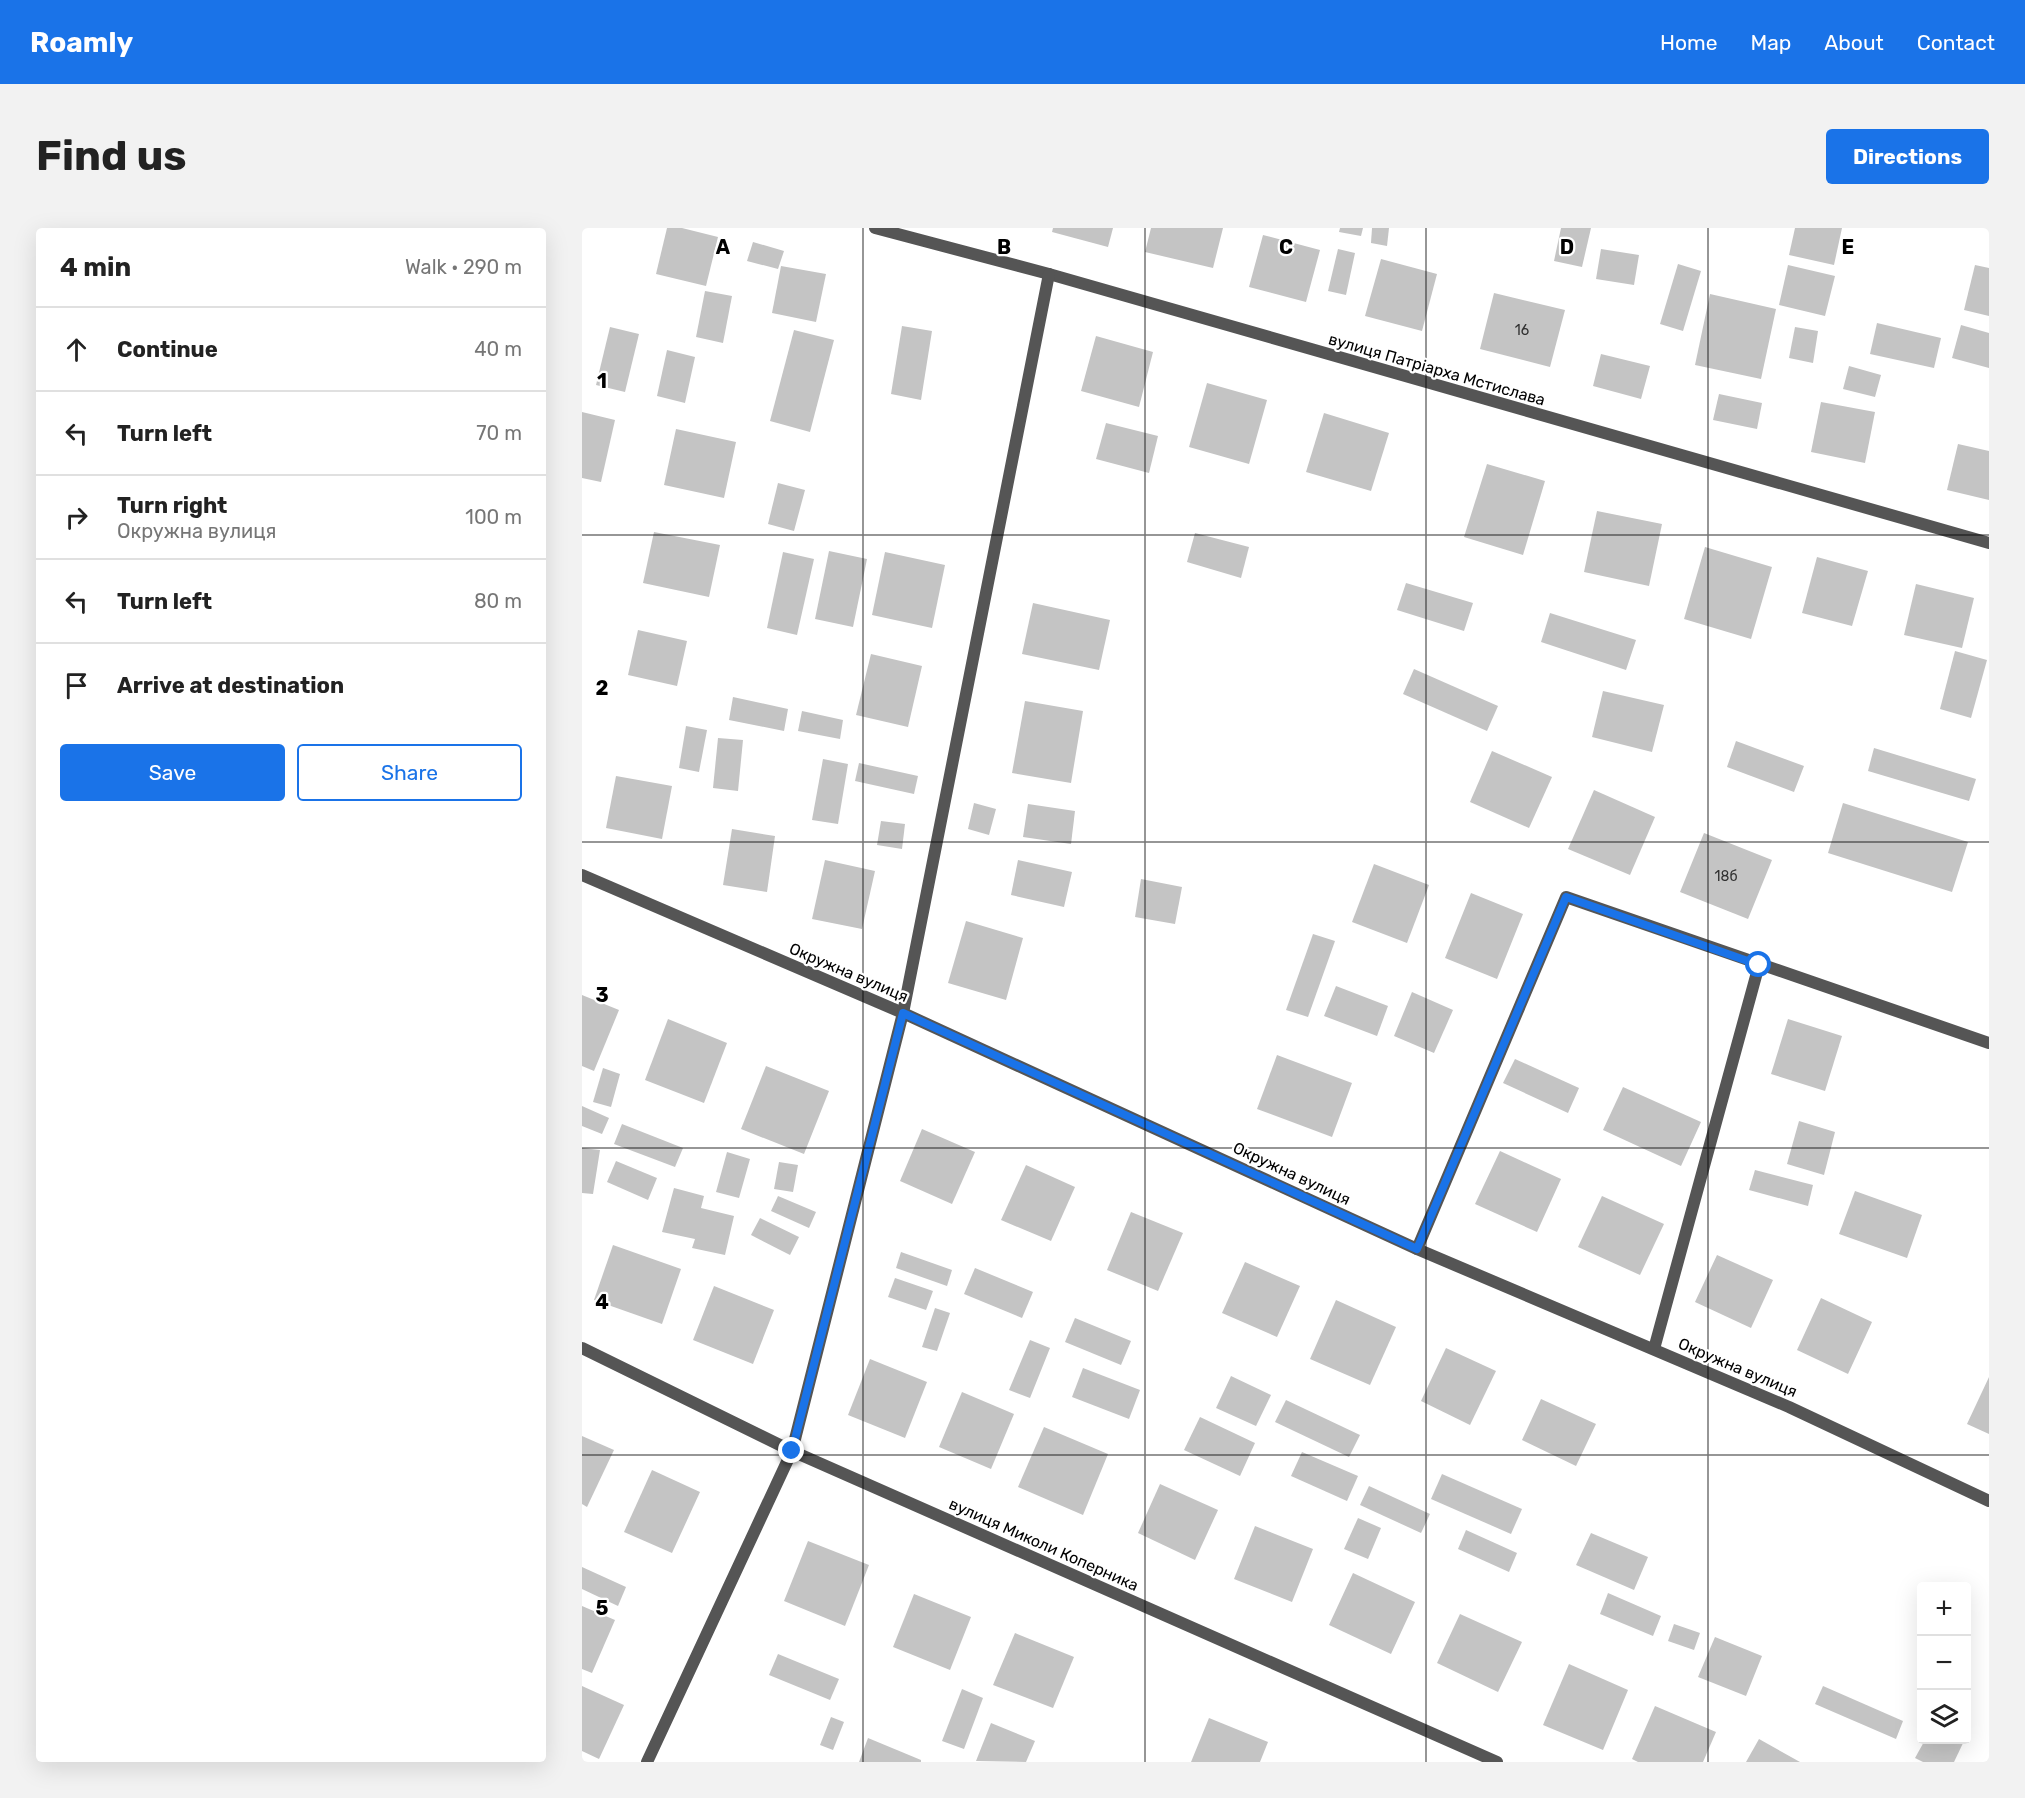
<!DOCTYPE html>
<html lang="en">
<head>
<meta charset="utf-8">
<style>
	:root { --surface:#fff; --page:#f2f2f2; --text:#222; --muted:#767676; --line:#e0e0e0; --accent:#1a73e8 }
	body { margin:0; font-family:Rubik,sans-serif; background:var(--page); color:var(--text) }
	.controls { position:absolute; right:18px; bottom:18px; display:grid; overflow:hidden; border-radius:6px; box-shadow:0 6px 24px #0002 }
	.controls button { width:54px; height:54px; display:grid; place-items:center; padding:0; border:0; border-bottom:2px solid var(--line); background:var(--surface); color:var(--text); font:30px sans-serif }
	.stop { position:absolute; width:18px; height:18px; margin:-14px; border:4px solid #1a73e8; border-radius:50%; background:#fff }
	.stop.end { background:#1a73e8; border-color:#fff; box-shadow:0 2px 6px #0008 }
	.list { margin:0; padding:0; list-style:none }
	h2 { display:flex; justify-content:space-between; align-items:center; height:78px; margin:0; padding:0 24px; font-size:26px }
	h2 small { font-size:20px; font-weight:400; color:var(--muted) }
	.list li { display:grid; grid-template-columns:39px 1fr auto; gap:18px; align-items:center; box-sizing:border-box; height:84px; padding:0 24px; border-top:2px solid var(--line) }
	.list b { display:block; font-size:22px; white-space:nowrap }
	.list p { margin:0; font-size:20px; white-space:nowrap; color:var(--muted) }
	.list em { font-size:20px; font-style:normal; color:var(--muted) }
	.actions { display:flex; gap:12px; padding:18px 24px }
	.actions a { flex:1; padding:14px 0; border:2px solid var(--accent); border-radius:6px; text-align:center; font-size:21px; color:var(--accent) }
	.actions .main { background:var(--accent); color:#fff }
	.icon { flex:none; width:33px; height:33px; fill:none; stroke:currentColor; stroke-width:2; stroke-linecap:round; stroke-linejoin:round }
	.map { position:relative; flex:none; width:1407px; height:1534px; overflow:hidden; border-radius:6px }
	header { display:flex; align-items:center; gap:36px; box-sizing:border-box; height:84px; padding:0 30px; background:var(--accent); color:#fff }
	header strong { font-size:28px }
	nav { display:flex; gap:33px; margin-inline-start:auto; font-size:21px }
	.intro { display:flex; align-items:center; justify-content:space-between; box-sizing:border-box; height:144px; padding:0 36px }
	h1 { margin:0; font-size:42px }
	.button { padding:15px 27px; border-radius:6px; background:var(--accent); color:#fff; font-size:21px; font-weight:700 }
	main { display:flex; gap:36px; padding:0 36px }
	aside { flex:1; background:var(--surface); border-radius:6px; box-shadow:0 6px 24px #0002 }
	.map>svg:first-child { display:block }
	.building { fill:#c4c4c4 }
	.lines { fill:none; stroke-linecap:round; stroke-linejoin:round }
	.street { stroke:#555; stroke-width:12 }
	.route { stroke:#1a73e8; stroke-width:8 }
	.grid { fill:none; stroke:#000; stroke-width:1.5; stroke-opacity:0.55 }
	.labels { text-anchor:middle; stroke-width:4.5; stroke-linejoin:round; paint-order:stroke }
	.number-label { font-size:14px; fill:#313131 }
	.street-label { font-size:16px; fill:#000; stroke:#fff }
	.grid-label { font-size:20px; text-anchor:middle; font-weight:bold; fill:#000; stroke:#fff; stroke-width:4.5; stroke-linejoin:round; paint-order:stroke }
</style>
</head>
<body>
<header>
<strong>Roamly</strong>
<nav><a>Home</a><a>Map</a><a>About</a><a>Contact</a></nav>
</header>
<div class="intro"><h1>Find us</h1><a class="button">Directions</a></div>
<main>
<aside>
<h2>4 min<small>Walk · 290 m</small></h2>
<ul class="list">
<li><svg class="icon" aria-label="ahead" viewBox="0 0 24 24"><path d="M12 20V5M6 11l6-6 6 6"/></svg><div><b>Continue</b></div><em>40 m</em></li>
<li><svg class="icon" aria-label="left" viewBox="0 0 24 24"><path d="M17 20v-9H6M10 6l-5 5 5 5"/></svg><div><b>Turn left</b></div><em>70 m</em></li>
<li><svg class="icon" aria-label="right" viewBox="0 0 24 24"><path d="M7 20v-9h11M14 6l5 5-5 5"/></svg><div><b>Turn right</b><p>Окружна вулиця</p></div><em>100 m</em></li>
<li><svg class="icon" aria-label="left" viewBox="0 0 24 24"><path d="M17 20v-9H6M10 6l-5 5 5 5"/></svg><div><b>Turn left</b></div><em>80 m</em></li>
<li><svg class="icon" aria-label="arrive" viewBox="0 0 24 24"><path d="M6 21V4h12l-3 4 3 4H6"/></svg><div><b>Arrive at destination</b></div></li>
</ul>
<div class="actions"><a class="main">Save</a><a>Share</a></div>
</aside>
<div class="map">
<svg width="1407" height="1534" viewBox="0 0 1407 1534">
	<rect width="100%" height="100%" fill="#fff"/>
	<g class="building">
		<path d="M 85,0 L 100,0 L 136,9 L 124,58 L 74,46 Z"/>
		<path d="M 471,0 L 531,0 L 526,19 L 470,4 Z"/>
		<path d="M 569,0 L 641,0 L 631,40 L 563,24 Z"/>
		<path d="M 758,0 L 781,0 L 779,8 L 757,4 Z"/>
		<path d="M 790,0 L 807,0 L 805,18 L 789,15 Z"/>
		<path d="M 979,0 L 1009,0 L 1000,39 L 972,33 Z"/>
		<path d="M 1213,0 L 1260,0 L 1252,37 L 1207,27 Z"/>
		<path d="M 681,7 L 738,22 L 724,74 L 667,59 Z"/>
		<path d="M 171,14 L 202,23 L 196,41 L 165,33 Z"/>
		<path d="M 756,21 L 773,25 L 764,67 L 746,63 Z"/>
		<path d="M 1019,21 L 1057,27 L 1052,57 L 1014,51 Z"/>
		<path d="M 799,31 L 855,46 L 840,103 L 783,88 Z"/>
		<path d="M 1096,36 L 1119,43 L 1101,103 L 1078,96 Z"/>
		<path d="M 1206,37 L 1253,48 L 1243,88 L 1197,77 Z"/>
		<path d="M 1393,37 L 1407,40 L 1407,88 L 1382,82 Z"/>
		<path d="M 199,38 L 244,46 L 234,94 L 190,85 Z"/>
		<path d="M 123,63 L 150,68 L 141,115 L 114,109 Z"/>
		<path d="M 912,65 L 983,82 L 968,139 L 898,121 Z"/>
		<path d="M 1128,66 L 1194,81 L 1179,151 L 1113,137 Z"/>
		<path d="M 1295,95 L 1359,110 L 1352,140 L 1288,126 Z"/>
		<path d="M 1379,97 L 1407,105 L 1407,140 L 1370,130 Z"/>
		<path d="M 320,98 L 350,103 L 339,172 L 309,166 Z"/>
		<path d="M 28,99 L 57,106 L 43,164 L 14,157 Z"/>
		<path d="M 1213,99 L 1236,103 L 1231,135 L 1207,130 Z"/>
		<path d="M 212,102 L 252,112 L 228,204 L 188,193 Z"/>
		<path d="M 514,108 L 571,124 L 557,179 L 499,163 Z"/>
		<path d="M 85,122 L 113,129 L 103,175 L 75,168 Z"/>
		<path d="M 1019,126 L 1068,138 L 1059,171 L 1011,158 Z"/>
		<path d="M 1267,138 L 1299,147 L 1293,169 L 1261,161 Z"/>
		<path d="M 625,155 L 685,172 L 667,236 L 607,219 Z"/>
		<path d="M 1137,166 L 1180,175 L 1175,201 L 1131,192 Z"/>
		<path d="M 1239,174 L 1293,184 L 1283,235 L 1229,224 Z"/>
		<path d="M 0,184 L 33,192 L 19,254 L 0,250 Z"/>
		<path d="M 742,185 L 807,205 L 789,263 L 724,244 Z"/>
		<path d="M 524,195 L 576,208 L 567,245 L 514,231 Z"/>
		<path d="M 94,201 L 154,214 L 142,270 L 82,257 Z"/>
		<path d="M 1376,216 L 1407,223 L 1407,272 L 1365,262 Z"/>
		<path d="M 905,236 L 963,253 L 941,327 L 882,309 Z"/>
		<path d="M 196,255 L 223,262 L 212,303 L 186,296 Z"/>
		<path d="M 1015,283 L 1080,296 L 1067,358 L 1002,344 Z"/>
		<path d="M 72,304 L 138,317 L 127,369 L 61,355 Z"/>
		<path d="M 613,305 L 667,319 L 659,350 L 605,334 Z"/>
		<path d="M 1123,319 L 1190,339 L 1169,411 L 1102,391 Z"/>
		<path d="M 247,323 L 285,331 L 271,399 L 233,391 Z"/>
		<path d="M 201,324 L 232,331 L 215,407 L 185,400 Z"/>
		<path d="M 303,324 L 363,337 L 350,400 L 290,387 Z"/>
		<path d="M 1235,329 L 1286,343 L 1270,398 L 1220,385 Z"/>
		<path d="M 824,355 L 891,375 L 882,403 L 815,382 Z"/>
		<path d="M 1334,356 L 1392,370 L 1380,420 L 1322,407 Z"/>
		<path d="M 451,375 L 528,392 L 517,442 L 440,426 Z"/>
		<path d="M 968,385 L 1054,412 L 1044,442 L 959,414 Z"/>
		<path d="M 56,402 L 105,413 L 95,458 L 46,447 Z"/>
		<path d="M 1373,423 L 1405,432 L 1389,490 L 1358,481 Z"/>
		<path d="M 289,426 L 340,438 L 326,499 L 274,487 Z"/>
		<path d="M 832,441 L 916,478 L 905,503 L 821,466 Z"/>
		<path d="M 1021,463 L 1082,477 L 1070,524 L 1010,509 Z"/>
		<path d="M 151,469 L 206,481 L 202,503 L 147,492 Z"/>
		<path d="M 443,473 L 501,483 L 489,555 L 430,545 Z"/>
		<path d="M 220,483 L 261,492 L 258,511 L 216,503 Z"/>
		<path d="M 104,498 L 125,502 L 117,544 L 97,540 Z"/>
		<path d="M 136,510 L 161,512 L 156,563 L 131,560 Z"/>
		<path d="M 1154,513 L 1222,538 L 1212,564 L 1145,539 Z"/>
		<path d="M 1292,520 L 1394,551 L 1387,573 L 1286,543 Z"/>
		<path d="M 910,523 L 970,549 L 947,600 L 888,574 Z"/>
		<path d="M 241,531 L 266,536 L 256,596 L 230,592 Z"/>
		<path d="M 277,535 L 336,548 L 332,566 L 273,553 Z"/>
		<path d="M 34,548 L 90,558 L 80,611 L 24,600 Z"/>
		<path d="M 1012,562 L 1073,589 L 1048,647 L 986,621 Z"/>
		<path d="M 392,575 L 414,581 L 407,607 L 386,601 Z"/>
		<path d="M 1261,575 L 1386,614 L 1370,664 L 1246,625 Z"/>
		<path d="M 446,576 L 493,583 L 489,616 L 441,609 Z"/>
		<path d="M 299,593 L 323,596 L 320,621 L 295,617 Z"/>
		<path d="M 150,601 L 193,608 L 185,664 L 141,657 Z"/>
		<path d="M 1122,605 L 1190,632 L 1166,691 L 1098,664 Z"/>
		<path d="M 243,632 L 293,643 L 280,701 L 230,691 Z"/>
		<path d="M 436,632 L 490,644 L 482,679 L 429,667 Z"/>
		<path d="M 792,636 L 847,657 L 825,715 L 770,694 Z"/>
		<path d="M 559,651 L 600,659 L 593,696 L 553,689 Z"/>
		<path d="M 889,665 L 941,686 L 915,751 L 863,730 Z"/>
		<path d="M 384,693 L 441,710 L 424,772 L 366,755 Z"/>
		<path d="M 731,706 L 753,713 L 726,789 L 704,782 Z"/>
		<path d="M 754,758 L 806,778 L 795,808 L 742,788 Z"/>
		<path d="M 830,764 L 871,782 L 852,825 L 812,808 Z"/>
		<path d="M 0,767 L 37,782 L 12,843 L 0,838 Z"/>
		<path d="M 86,791 L 145,815 L 122,875 L 63,852 Z"/>
		<path d="M 1206,791 L 1260,808 L 1243,863 L 1189,846 Z"/>
		<path d="M 695,827 L 770,855 L 750,909 L 675,881 Z"/>
		<path d="M 933,831 L 997,860 L 986,885 L 921,855 Z"/>
		<path d="M 184,838 L 247,863 L 222,926 L 159,901 Z"/>
		<path d="M 21,840 L 38,846 L 29,879 L 11,874 Z"/>
		<path d="M 1041,859 L 1119,894 L 1099,938 L 1021,902 Z"/>
		<path d="M 0,878 L 27,890 L 20,906 L 0,898 Z"/>
		<path d="M 1217,893 L 1253,904 L 1242,947 L 1205,936 Z"/>
		<path d="M 40,896 L 101,920 L 93,939 L 32,916 Z"/>
		<path d="M 340,901 L 393,924 L 370,976 L 318,953 Z"/>
		<path d="M 0,920 L 18,922 L 11,966 L 0,965 Z"/>
		<path d="M 918,923 L 979,951 L 955,1004 L 893,976 Z"/>
		<path d="M 145,924 L 168,931 L 157,970 L 134,964 Z"/>
		<path d="M 34,933 L 75,950 L 66,972 L 25,954 Z"/>
		<path d="M 197,934 L 216,937 L 211,964 L 192,961 Z"/>
		<path d="M 444,937 L 493,959 L 469,1013 L 419,992 Z"/>
		<path d="M 1173,942 L 1231,957 L 1226,978 L 1167,962 Z"/>
		<path d="M 92,960 L 122,968 L 119,980 L 152,988 L 143,1027 L 110,1020 L 113,1011 L 80,1004 Z"/>
		<path d="M 1273,963 L 1340,987 L 1325,1030 L 1257,1006 Z"/>
		<path d="M 196,968 L 234,984 L 227,1000 L 189,983 Z"/>
		<path d="M 1020,968 L 1082,996 L 1058,1047 L 996,1019 Z"/>
		<path d="M 549,984 L 601,1005 L 576,1063 L 525,1042 Z"/>
		<path d="M 178,990 L 217,1009 L 208,1027 L 169,1007 Z"/>
		<path d="M 31,1017 L 99,1041 L 80,1096 L 12,1072 Z"/>
		<path d="M 319,1024 L 370,1042 L 365,1058 L 314,1040 Z"/>
		<path d="M 1135,1027 L 1191,1052 L 1169,1100 L 1113,1074 Z"/>
		<path d="M 663,1034 L 718,1058 L 695,1109 L 640,1085 Z"/>
		<path d="M 393,1040 L 451,1064 L 440,1090 L 382,1066 Z"/>
		<path d="M 313,1050 L 351,1063 L 344,1082 L 306,1069 Z"/>
		<path d="M 132,1058 L 192,1082 L 171,1136 L 111,1112 Z"/>
		<path d="M 1239,1070 L 1290,1094 L 1266,1146 L 1215,1122 Z"/>
		<path d="M 754,1072 L 814,1099 L 788,1157 L 728,1131 Z"/>
		<path d="M 353,1080 L 368,1085 L 355,1123 L 340,1119 Z"/>
		<path d="M 493,1090 L 549,1113 L 539,1137 L 483,1114 Z"/>
		<path d="M 448,1112 L 468,1120 L 448,1170 L 427,1162 Z"/>
		<path d="M 864,1120 L 914,1143 L 888,1197 L 839,1173 Z"/>
		<path d="M 288,1131 L 345,1154 L 323,1210 L 266,1187 Z"/>
		<path d="M 501,1140 L 558,1162 L 547,1191 L 490,1169 Z"/>
		<path d="M 649,1148 L 689,1167 L 674,1198 L 634,1180 Z"/>
		<path d="M 1407,1149 L 1407,1206 L 1385,1196 Z"/>
		<path d="M 380,1164 L 432,1186 L 409,1241 L 357,1219 Z"/>
		<path d="M 959,1171 L 1014,1196 L 994,1238 L 940,1212 Z"/>
		<path d="M 704,1172 L 778,1207 L 767,1229 L 693,1194 Z"/>
		<path d="M 618,1189 L 673,1215 L 658,1248 L 602,1222 Z"/>
		<path d="M 462,1199 L 526,1226 L 501,1287 L 436,1259 Z"/>
		<path d="M 0,1208 L 32,1222 L 5,1279 L 0,1276 Z"/>
		<path d="M 720,1224 L 776,1248 L 765,1273 L 709,1248 Z"/>
		<path d="M 70,1242 L 118,1264 L 90,1325 L 42,1304 Z"/>
		<path d="M 860,1246 L 940,1281 L 929,1306 L 849,1271 Z"/>
		<path d="M 578,1256 L 636,1282 L 613,1332 L 556,1305 Z"/>
		<path d="M 787,1258 L 848,1286 L 839,1305 L 778,1277 Z"/>
		<path d="M 776,1290 L 799,1300 L 786,1331 L 762,1321 Z"/>
		<path d="M 673,1298 L 731,1321 L 710,1374 L 652,1351 Z"/>
		<path d="M 884,1302 L 935,1325 L 927,1344 L 876,1321 Z"/>
		<path d="M 1009,1305 L 1066,1329 L 1052,1362 L 994,1337 Z"/>
		<path d="M 226,1313 L 287,1337 L 263,1398 L 202,1373 Z"/>
		<path d="M 0,1339 L 44,1359 L 36,1378 L 0,1361 Z"/>
		<path d="M 771,1345 L 833,1374 L 809,1426 L 747,1397 Z"/>
		<path d="M 1026,1365 L 1079,1388 L 1071,1408 L 1018,1386 Z"/>
		<path d="M 332,1366 L 389,1389 L 368,1442 L 311,1419 Z"/>
		<path d="M 0,1378 L 33,1392 L 10,1445 L 0,1441 Z"/>
		<path d="M 878,1386 L 940,1414 L 916,1464 L 855,1435 Z"/>
		<path d="M 1092,1396 L 1118,1405 L 1112,1422 L 1086,1413 Z"/>
		<path d="M 433,1405 L 492,1429 L 471,1480 L 411,1457 Z"/>
		<path d="M 1133,1409 L 1180,1428 L 1164,1468 L 1116,1449 Z"/>
		<path d="M 196,1426 L 257,1451 L 248,1472 L 187,1447 Z"/>
		<path d="M 987,1436 L 1046,1462 L 1021,1522 L 961,1497 Z"/>
		<path d="M 0,1458 L 42,1477 L 17,1531 L 0,1523 Z"/>
		<path d="M 1241,1458 L 1321,1493 L 1314,1511 L 1233,1476 Z"/>
		<path d="M 380,1461 L 401,1470 L 382,1521 L 360,1513 Z"/>
		<path d="M 1073,1478 L 1134,1504 L 1121,1534 L 1056,1534 L 1050,1531 Z"/>
		<path d="M 249,1489 L 262,1494 L 251,1522 L 238,1517 Z"/>
		<path d="M 627,1490 L 686,1514 L 678,1534 L 609,1534 Z"/>
		<path d="M 409,1495 L 453,1513 L 444,1534 L 394,1533 Z"/>
		<path d="M 286,1510 L 339,1532 L 339,1534 L 277,1534 Z"/>
		<path d="M 1177,1511 L 1218,1534 L 1164,1534 Z"/>
		<path d="M 1343,1512 L 1379,1512 L 1382,1513 L 1372,1534 L 1341,1534 L 1333,1530 Z"/>
	</g>
	<g class="lines">
		<g class="street">
			<path d="M 293,0 L 467,46 L 1407,315"/>
			<path d="M 0,647 L 321,785 L 835,1021 L 1207,1179 L 1407,1273"/>
			<path d="M 835,1021 L 984,669 L 1407,815"/>
			<path d="M 0,1120 L 210,1223 L 915,1534"/>
			<path d="M 1072,1121 L 1177,737"/>
			<path d="M 65,1534 L 210,1223 L 321,785 L 467,46"/>
		</g>
	</g>
	<g class="lines">
		<path class="route" d="M 210,1223 L 321,785 L 835,1021 L 984,669 L 1177,737"/>
	</g>
	<path class="grid" d="M 281,0 L 281,1534M 563,0 L 563,1534M 844,0 L 844,1534M 1126,0 L 1126,1534M 0,307 L 1407,307M 0,614 L 1407,614M 0,920 L 1407,920M 0,1227 L 1407,1227"/>
	<g class="labels">
		<g class="number-label">
			<text x="940" y="107">16</text>
			<text x="1144" y="653">18б</text>
		</g>
		<g class="street-label">
			<text transform="translate(855 141) rotate(16)" y="6">вулиця Патріарха Мстислава</text>
			<text transform="translate(267 744) rotate(23)" y="6">Окружна вулиця</text>
			<text transform="translate(710 945) rotate(25)" y="6">Окружна вулиця</text>
			<text transform="translate(1156 1139) rotate(23)" y="6">Окружна вулиця</text>
			<text transform="translate(462 1316) rotate(24)" y="6">вулиця Миколи Коперника</text>
		</g>
	</g>
	<g class="grid-label">
		<text x="141" y="26">A</text>
		<text x="422" y="26">B</text>
		<text x="704" y="26">C</text>
		<text x="985" y="26">D</text>
		<text x="1266" y="26">E</text>
		<text x="20" y="160">1</text>
		<text x="20" y="467">2</text>
		<text x="20" y="774">3</text>
		<text x="20" y="1081">4</text>
		<text x="20" y="1387">5</text>
	</g>
</svg>
<div class="controls">
<button>+</button>
<button>−</button>
<button><svg class="icon" aria-label="layers" viewBox="0 0 24 24"><path d="M12 4l9 5-9 5-9-5zM3 14l9 5 9-5"/></svg></button>
</div>
<div class="stop" style="left:1177px;top:737px"></div>
<div class="stop end" style="left:210px;top:1223px"></div>
</div>
</main>
</body>
</html>
